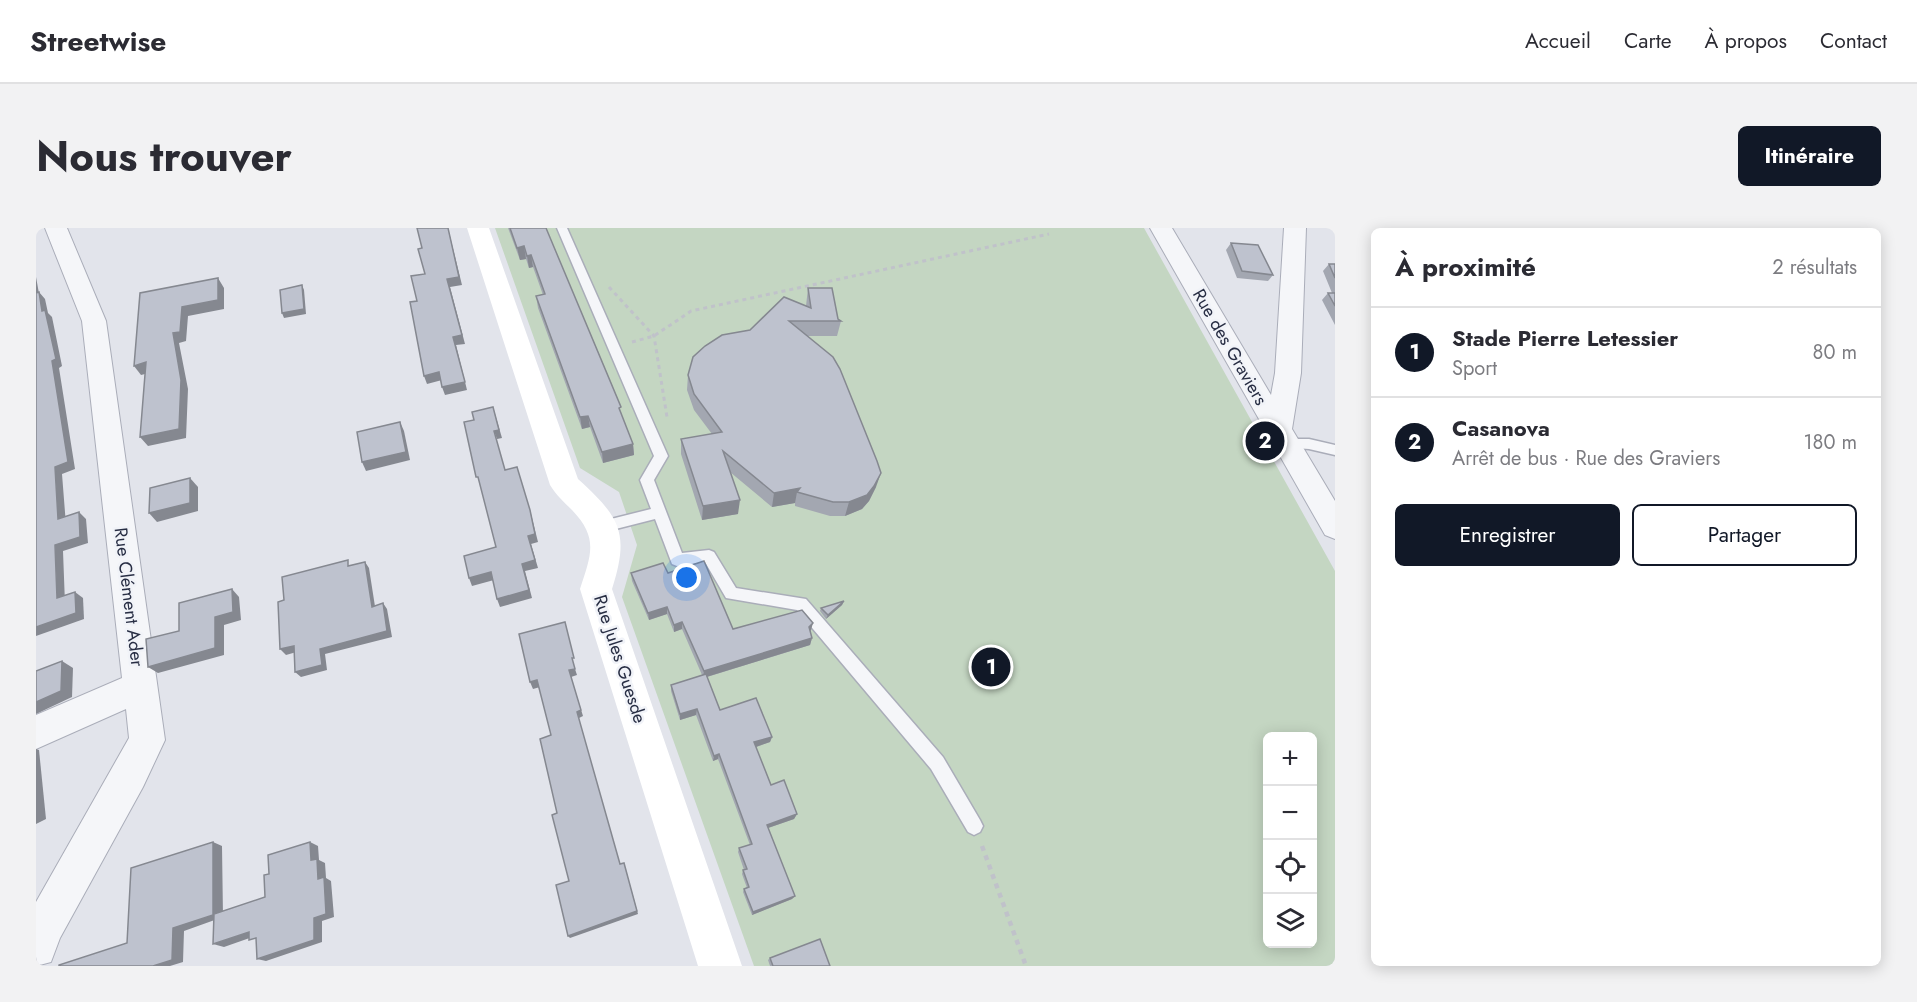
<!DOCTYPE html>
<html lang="fr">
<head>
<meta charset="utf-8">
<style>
	:root { --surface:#fff; --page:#f2f2f3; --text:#2b2b33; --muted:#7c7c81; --line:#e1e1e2; --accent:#111827 }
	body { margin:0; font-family:Jost,sans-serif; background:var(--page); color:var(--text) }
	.controls { position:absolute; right:18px; bottom:18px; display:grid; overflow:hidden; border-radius:9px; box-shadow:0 3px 15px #0003 }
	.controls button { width:54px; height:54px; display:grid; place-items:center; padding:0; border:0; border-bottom:2px solid var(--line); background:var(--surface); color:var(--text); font:30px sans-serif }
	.you { position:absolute; left:651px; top:350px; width:21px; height:21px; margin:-15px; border:4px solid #fff; border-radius:50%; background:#1a73e8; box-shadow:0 0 0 9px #1a73e833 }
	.badge { display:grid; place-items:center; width:39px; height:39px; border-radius:50%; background:var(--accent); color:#fff; font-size:20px; font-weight:700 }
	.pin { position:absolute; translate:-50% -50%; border:3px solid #fff; box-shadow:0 2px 6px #0006 }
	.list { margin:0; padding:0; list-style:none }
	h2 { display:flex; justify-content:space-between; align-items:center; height:78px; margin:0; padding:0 24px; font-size:26px }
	h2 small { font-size:20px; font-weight:400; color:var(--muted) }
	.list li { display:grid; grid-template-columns:39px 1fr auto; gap:18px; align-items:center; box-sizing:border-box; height:90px; padding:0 24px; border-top:2px solid var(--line) }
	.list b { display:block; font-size:22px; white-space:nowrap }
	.list p { margin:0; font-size:20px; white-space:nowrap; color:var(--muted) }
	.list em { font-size:20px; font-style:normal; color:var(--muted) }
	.actions { display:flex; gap:12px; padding:18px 24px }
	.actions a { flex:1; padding:14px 0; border:2px solid var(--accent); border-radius:9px; text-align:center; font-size:21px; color:var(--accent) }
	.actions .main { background:var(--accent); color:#fff }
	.icon { flex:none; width:33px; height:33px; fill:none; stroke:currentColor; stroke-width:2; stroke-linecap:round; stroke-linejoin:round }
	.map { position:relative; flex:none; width:1299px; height:738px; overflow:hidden; border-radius:9px }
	header { display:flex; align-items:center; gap:36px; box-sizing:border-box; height:84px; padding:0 30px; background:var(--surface); border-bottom:2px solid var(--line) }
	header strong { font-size:28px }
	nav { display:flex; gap:33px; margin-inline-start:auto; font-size:21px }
	.intro { display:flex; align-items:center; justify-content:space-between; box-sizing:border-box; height:144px; padding:0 36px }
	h1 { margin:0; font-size:42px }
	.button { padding:15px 27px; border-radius:9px; background:var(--accent); color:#fff; font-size:21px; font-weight:700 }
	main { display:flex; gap:36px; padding:0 36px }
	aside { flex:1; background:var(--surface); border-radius:9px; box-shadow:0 3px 15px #0003 }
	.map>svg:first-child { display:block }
	.green { fill:#c4d6c2; fill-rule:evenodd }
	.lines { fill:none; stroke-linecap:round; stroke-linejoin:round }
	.lane-casing { stroke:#aaadb9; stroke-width:3 }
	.street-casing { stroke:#aaadb9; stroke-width:2 }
	.path-far1 { stroke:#c0c2ca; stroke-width:3; stroke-dasharray:4 4; stroke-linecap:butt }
	.path { stroke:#c0c2ca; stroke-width:4.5; stroke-dasharray:5 5; stroke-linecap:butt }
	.lane { fill:#f5f6f9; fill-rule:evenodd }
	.street { fill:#f5f6f9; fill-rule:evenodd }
	.secondary { fill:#fff; fill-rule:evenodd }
	.wall { fill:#a3a7b1 }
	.shaded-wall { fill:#858890 }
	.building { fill:#bec2ce; stroke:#858890; stroke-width:1.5 }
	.labels { text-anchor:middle; stroke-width:5; stroke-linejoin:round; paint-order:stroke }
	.street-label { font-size:18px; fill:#282e44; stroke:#f1f3f8 }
</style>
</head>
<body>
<header>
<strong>Streetwise</strong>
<nav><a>Accueil</a><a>Carte</a><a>À propos</a><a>Contact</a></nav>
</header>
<div class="intro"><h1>Nous trouver</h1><a class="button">Itinéraire</a></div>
<main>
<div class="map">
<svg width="1299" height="738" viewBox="0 0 1299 738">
	<rect width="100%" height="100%" fill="#e2e4eb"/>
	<path class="green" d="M 459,0 L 1108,0 L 1299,343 L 1299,738 L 718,738 L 586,369 L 601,317 L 583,264 L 544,240 ZM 1232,508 L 1276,508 L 1276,716 L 1232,716 Z"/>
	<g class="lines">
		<defs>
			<g id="lane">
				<path d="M 521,0 L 531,0 L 632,228 L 618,252 L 646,325 L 673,322 L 678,324 L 700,360 L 770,371 L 907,529 L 944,592 L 947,598 L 944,604 L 938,607 L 932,604 L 895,541 L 761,382 L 690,370 L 669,334 L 641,338 L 636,336 L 619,291 L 568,304 L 563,302 L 561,298 L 563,294 L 615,281 L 604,252 L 618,228 Z"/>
				<path d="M 1250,211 L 1273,211 L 1299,217 L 1299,227 L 1273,221 L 1245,219 L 1243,216 L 1245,213 Z"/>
			</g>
			<g id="street">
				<path d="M 9,0 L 31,0 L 70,93 L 129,512 L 107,559 L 24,710 L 15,734 L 0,738 L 0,674 L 93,510 L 90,481 L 0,521 L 0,487 L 86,450 L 46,93 Z"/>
				<path d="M 1114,0 L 1136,0 L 1235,167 L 1239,145 L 1248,0 L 1270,0 L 1265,145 L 1256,201 L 1299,273 L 1299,311 L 1289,307 Z"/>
			</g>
		</defs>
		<use href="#lane" class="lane-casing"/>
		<use href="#street" class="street-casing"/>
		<g class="path-far1">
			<path d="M 573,59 L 618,108 L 631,189"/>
			<path d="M 596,114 L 618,108 L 655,83 L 1013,6"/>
		</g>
		<path class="path" d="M 946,618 L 990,738"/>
		<use href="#lane" class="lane"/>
		<use href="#street" class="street"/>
		<path class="secondary" d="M 431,0 L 453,0 L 542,251 C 584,289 594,305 576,361 L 706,738 L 662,738 L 544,361 C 555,327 563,310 536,282 C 528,274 520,267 514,257 Z"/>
	</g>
	<g class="wall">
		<path d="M 472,0 L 510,0 L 597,216 L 598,227 L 567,235 L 554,199 L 546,201 L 502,80 L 500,68 L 507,67 L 497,39 L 493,40 L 490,31 L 484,32 Z"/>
		<path d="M 1195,15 L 1237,47 L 1232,53 L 1201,50 L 1190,22 Z"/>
		<path d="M 1293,36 L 1299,36 L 1299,97 L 1286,72 L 1292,65 L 1296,65 L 1287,43 Z"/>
		<path d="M 772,60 L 802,91 L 805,93 L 801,108 L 772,108 L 840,259 L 833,273 L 826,281 L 809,288 L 794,288 L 759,278 L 759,275 L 736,279 L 694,244 L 702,286 L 666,292 L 645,226 L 645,211 L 676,206 L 658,182 L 651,162 L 652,147 L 714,102 L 770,78 Z"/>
		<path d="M 595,345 L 632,345 L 697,401 L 775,402 L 774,403 L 776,410 L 774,417 L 671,449 L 684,482 L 736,509 L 734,514 L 720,519 L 735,557 L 761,586 L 758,591 L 732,600 L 759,668 L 756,671 L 716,687 L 707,664 L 708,661 L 711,660 L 706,646 L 707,642 L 708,642 L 702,624 L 703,620 L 714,617 L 682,531 L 677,533 L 660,487 L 644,492 L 635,463 L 635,457 L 666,447 L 646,401 L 638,404 L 631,386 L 613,392 L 596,353 Z"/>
		<path d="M 808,373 L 806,377 L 790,391 L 784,383 L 785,380 Z"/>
		<path d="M 734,730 L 794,738 L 734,738 L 732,732 Z"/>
	</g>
	<g class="shaded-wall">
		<path d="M 412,0 L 426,57 L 414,59 L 429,116 L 420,117 L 431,162 L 409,167 L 406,159 L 411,51 Z"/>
		<path d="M 488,18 L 490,31 L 484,32 L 481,20 Z"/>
		<path d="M 495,27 L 497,39 L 493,40 L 491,28 Z"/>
		<path d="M 0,49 L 4,71 L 3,64 L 9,71 L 12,85 L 16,89 L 26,138 L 23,140 L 39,241 L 26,246 L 30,297 L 22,291 L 0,67 Z"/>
		<path d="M 182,50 L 188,60 L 188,81 L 152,88 L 150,113 L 143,115 L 152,161 L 150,210 L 112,218 L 104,209 L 146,79 Z"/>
		<path d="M 266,57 L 268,62 L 270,86 L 248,90 L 246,85 Z"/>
		<path d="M 110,134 L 117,144 L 105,147 L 98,138 Z"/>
		<path d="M 403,144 L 406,152 L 391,156 L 388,148 Z"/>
		<path d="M 457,179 L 466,210 L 461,211 L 458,203 Z"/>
		<path d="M 552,188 L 554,199 L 546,201 L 544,189 Z"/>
		<path d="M 364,194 L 368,203 L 374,232 L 330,243 L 326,234 Z"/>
		<path d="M 597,216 L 598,227 L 567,235 L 566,224 Z"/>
		<path d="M 845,245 L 840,259 L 833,273 L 826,281 L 809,288 L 813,274 Z"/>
		<path d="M 154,250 L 162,259 L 162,283 L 121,294 L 113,285 Z"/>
		<path d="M 764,260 L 761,264 L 759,275 L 736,279 L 738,265 Z"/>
		<path d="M 704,272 L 702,286 L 666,292 L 667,278 Z"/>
		<path d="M 494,282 L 502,314 L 495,316 L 502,340 L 489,343 L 496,370 L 464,379 L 461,371 L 486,336 L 492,308 Z"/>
		<path d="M 43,284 L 50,291 L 52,315 L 27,323 L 29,376 L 21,370 L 19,317 Z"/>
		<path d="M 329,334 L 333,340 L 340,385 L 336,379 Z"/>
		<path d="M 455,344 L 458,352 L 436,358 L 433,350 Z"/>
		<path d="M 196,361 L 203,369 L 205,392 L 188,397 L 188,427 L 122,445 L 112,439 L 179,389 Z"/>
		<path d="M 39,364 L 47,370 L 48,391 L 0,408 L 0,399 Z"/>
		<path d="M 808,373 L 806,377 L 790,391 L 792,387 Z"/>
		<path d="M 347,375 L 351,381 L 356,409 L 289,426 L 291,442 L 265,449 L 259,444 L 284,421 Z"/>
		<path d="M 631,379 L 631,386 L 613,392 L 612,385 Z"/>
		<path d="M 646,394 L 646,401 L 638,404 L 638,397 Z"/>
		<path d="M 777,395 L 775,402 L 771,406 L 773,399 Z"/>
		<path d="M 776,410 L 774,417 L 667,450 L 668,443 Z"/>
		<path d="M 258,418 L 264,423 L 250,427 L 244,421 Z"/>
		<path d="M 26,433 L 37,440 L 36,469 L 0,486 L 0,474 Z"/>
		<path d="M 539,441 L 541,447 L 535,449 L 547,488 L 543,490 L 541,484 L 533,442 Z"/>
		<path d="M 501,452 L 504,459 L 497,461 L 494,454 Z"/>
		<path d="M 661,481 L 660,487 L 644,492 L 644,486 Z"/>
		<path d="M 736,509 L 734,514 L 717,520 L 718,514 Z"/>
		<path d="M 0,521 L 3,522 L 10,591 L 0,596 Z"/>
		<path d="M 683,526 L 682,531 L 677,533 L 678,528 Z"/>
		<path d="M 761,586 L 758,591 L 729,601 L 731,597 Z"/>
		<path d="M 177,614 L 186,618 L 187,689 L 148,703 L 147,734 L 134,738 L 117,738 L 137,700 Z"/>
		<path d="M 274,614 L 282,618 L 283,632 L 289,635 L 290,650 L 295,653 L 298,689 L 286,693 L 286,714 L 230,733 L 221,731 L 278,690 L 282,651 L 275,632 Z"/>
		<path d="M 588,635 L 602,686 L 534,710 L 532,708 Z"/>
		<path d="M 759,668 L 756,671 L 716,687 L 717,684 Z"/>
		<path d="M 213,704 L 222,707 L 188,719 L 177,716 Z"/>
	</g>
	<g class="building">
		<path d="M 381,0 L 412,0 L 423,49 L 411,51 L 426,107 L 417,109 L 429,154 L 406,159 L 403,144 L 388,148 L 374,74 L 381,73 L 375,48 L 389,46 L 382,21 L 386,20 Z"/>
		<path d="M 474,0 L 510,0 L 585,179 L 583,180 L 597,216 L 566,224 L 552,188 L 544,189 L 500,68 L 509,66 L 495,27 L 491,28 L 488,18 L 481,20 Z"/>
		<path d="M 1195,15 L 1222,17 L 1237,47 L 1206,43 Z"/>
		<path d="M 1293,36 L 1299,36 L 1299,50 Z"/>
		<path d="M 182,50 L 182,72 L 146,79 L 144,104 L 137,105 L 145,152 L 143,201 L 104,209 L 110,134 L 98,138 L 104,65 Z"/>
		<path d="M 266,57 L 268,81 L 246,85 L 244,62 Z"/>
		<path d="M 772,60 L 796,60 L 802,91 L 805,93 L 753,93 L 797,129 L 804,141 L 841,233 L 845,245 L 838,258 L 831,267 L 813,274 L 797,274 L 761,264 L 764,260 L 738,265 L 687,223 L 704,272 L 667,278 L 645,211 L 686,204 L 658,166 L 652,147 L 657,129 L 669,118 L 686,107 L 714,102 L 748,69 L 775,80 Z"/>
		<path d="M 3,64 L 6,83 L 9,82 L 20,131 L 16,133 L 32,234 L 19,239 L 22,291 L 43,284 L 44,309 L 19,317 L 21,370 L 39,364 L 40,385 L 0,399 L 0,65 Z"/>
		<path d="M 1292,65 L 1299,65 L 1299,78 Z"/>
		<path d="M 457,179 L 463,202 L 458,203 L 469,242 L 481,239 L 494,282 L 499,306 L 492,308 L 499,332 L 486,336 L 493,362 L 461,371 L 455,344 L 433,350 L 428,328 L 460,319 L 442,249 L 440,249 L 428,194 L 438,192 L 436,184 Z"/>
		<path d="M 364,194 L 370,224 L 326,234 L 321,204 Z"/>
		<path d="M 154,250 L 154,275 L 113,285 L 114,260 Z"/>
		<path d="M 312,332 L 312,338 L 329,334 L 336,379 L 347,375 L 351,403 L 284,421 L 286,437 L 259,444 L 258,418 L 244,421 L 242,374 L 248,372 L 246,349 Z"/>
		<path d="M 668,333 L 697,401 L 766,382 L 777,395 L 773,399 L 776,410 L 668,443 L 646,394 L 638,397 L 631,379 L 612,385 L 595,345 L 627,335 L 632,345 Z"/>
		<path d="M 196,361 L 197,384 L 179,389 L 179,420 L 112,439 L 110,411 L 143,403 L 143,375 Z"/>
		<path d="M 808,373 L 792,387 L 785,380 Z"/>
		<path d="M 529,394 L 538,430 L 536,430 L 539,441 L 533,442 L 545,482 L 541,484 L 584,636 L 588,635 L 601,683 L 532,708 L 520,657 L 533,653 L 516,587 L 521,585 L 504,511 L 515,507 L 501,452 L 494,454 L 483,406 Z"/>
		<path d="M 26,433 L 25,463 L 0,474 L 0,443 Z"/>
		<path d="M 670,446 L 684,482 L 720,470 L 736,509 L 718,514 L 735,557 L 748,552 L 761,586 L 731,597 L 759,668 L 717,684 L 708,661 L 713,659 L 707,642 L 711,641 L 703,620 L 716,616 L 683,526 L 678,528 L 661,481 L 644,486 L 635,457 Z"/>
		<path d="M 177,614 L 177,687 L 137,700 L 136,732 L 117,738 L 23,738 L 23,737 L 91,715 L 95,640 Z"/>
		<path d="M 274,614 L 275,632 L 281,631 L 282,651 L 288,649 L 290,686 L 278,690 L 278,712 L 221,731 L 220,710 L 213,712 L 213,704 L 177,716 L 178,686 L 229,669 L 228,647 L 233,646 L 232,627 Z"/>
		<path d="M 784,711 L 794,738 L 737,738 L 734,730 Z"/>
	</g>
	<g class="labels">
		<g class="street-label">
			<text transform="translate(1194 119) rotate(60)" y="6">Rue des Graviers</text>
			<text transform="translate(93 369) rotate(83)" y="6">Rue Clément Ader</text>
			<text transform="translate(584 431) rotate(72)" y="6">Rue Jules Guesde</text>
		</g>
	</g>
</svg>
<div class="controls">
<button>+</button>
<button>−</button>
<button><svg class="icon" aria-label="locate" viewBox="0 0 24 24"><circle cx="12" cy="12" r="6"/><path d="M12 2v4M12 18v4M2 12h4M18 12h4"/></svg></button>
<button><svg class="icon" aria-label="layers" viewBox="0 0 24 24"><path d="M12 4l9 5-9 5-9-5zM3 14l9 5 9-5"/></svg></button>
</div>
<div class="you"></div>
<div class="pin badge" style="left:955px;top:439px">1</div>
<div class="pin badge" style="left:1229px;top:213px">2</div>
</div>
<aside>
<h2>À proximité<small>2 résultats</small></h2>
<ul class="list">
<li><span class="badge">1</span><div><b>Stade Pierre Letessier</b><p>Sport</p></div><em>80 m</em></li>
<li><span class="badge">2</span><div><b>Casanova</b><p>Arrêt de bus · Rue des Graviers</p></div><em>180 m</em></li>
</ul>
<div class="actions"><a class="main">Enregistrer</a><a>Partager</a></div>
</aside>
</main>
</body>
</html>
